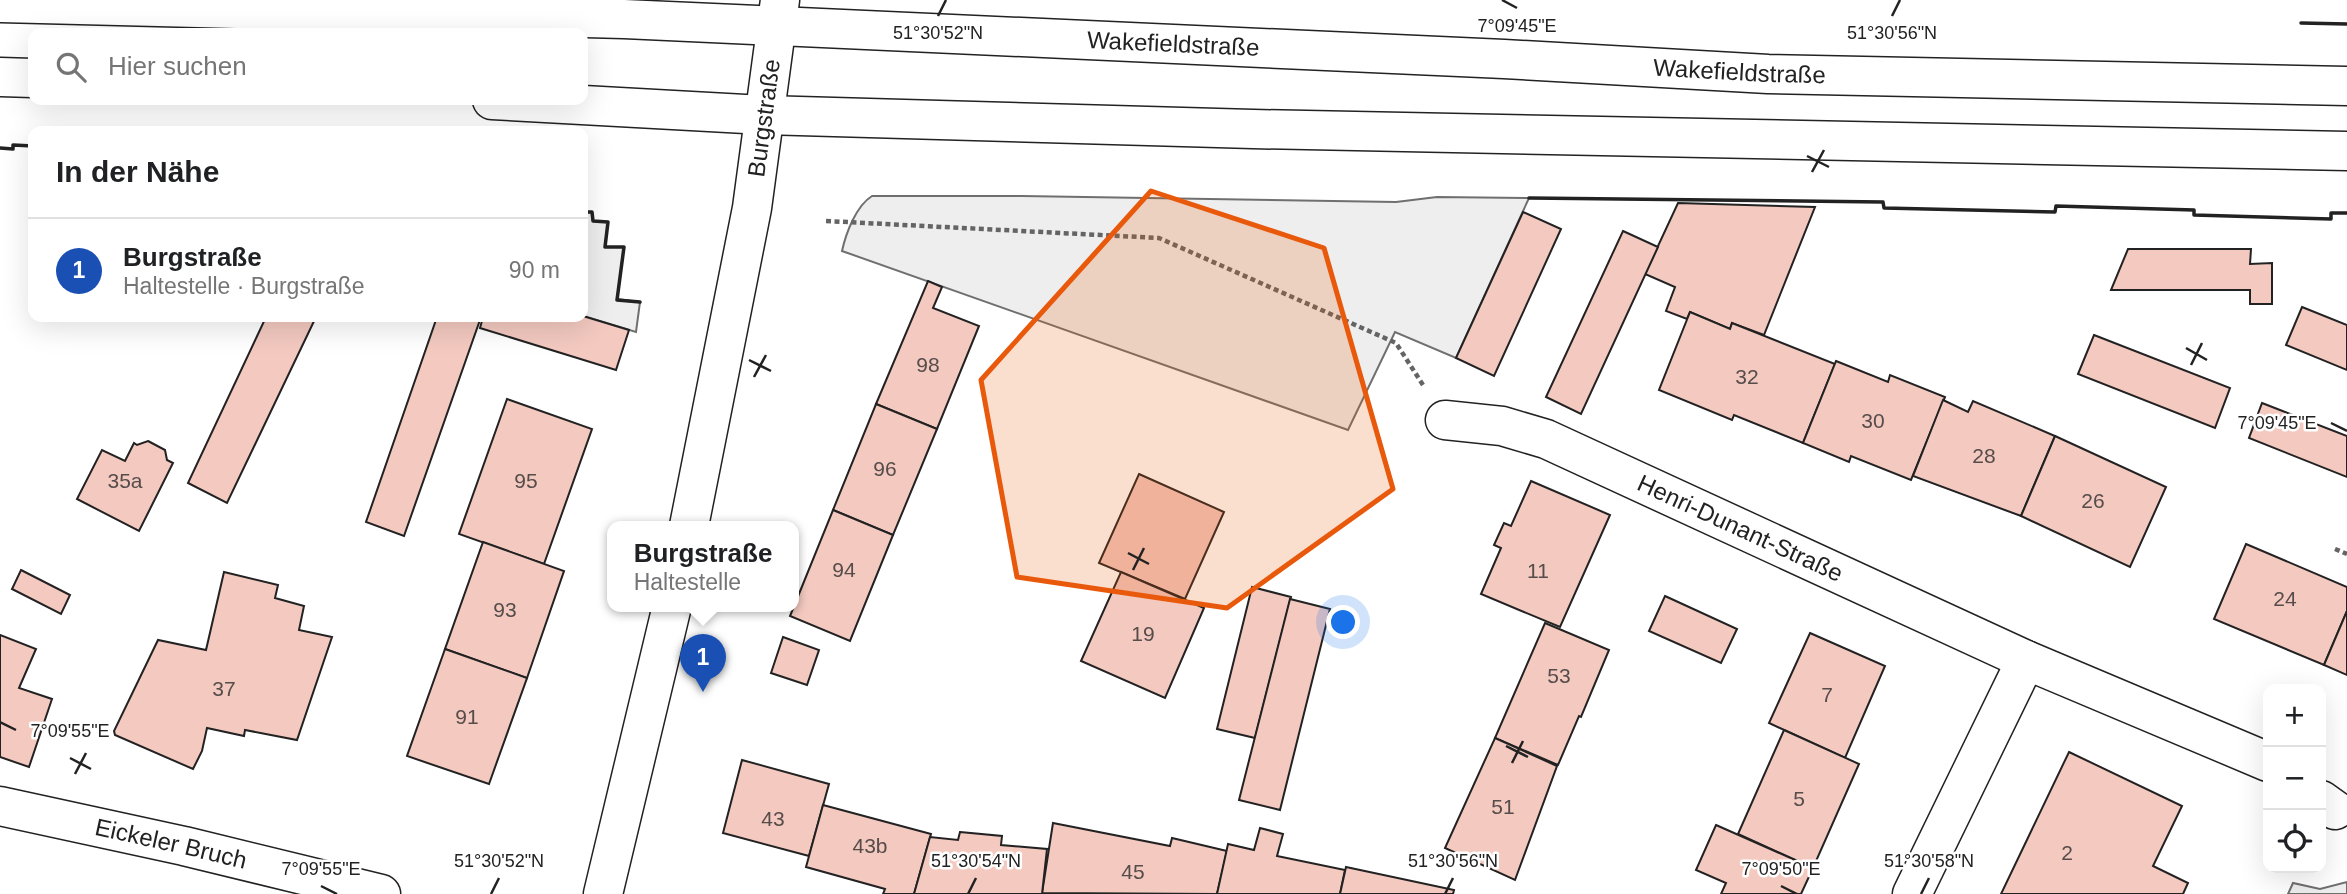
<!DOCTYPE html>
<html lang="de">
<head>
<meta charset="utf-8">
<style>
	:root { --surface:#fff; --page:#f6f6f6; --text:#202124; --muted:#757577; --line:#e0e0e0; --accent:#c62828 }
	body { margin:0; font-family:Helvetica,sans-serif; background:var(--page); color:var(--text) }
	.controls { position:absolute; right:21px; bottom:21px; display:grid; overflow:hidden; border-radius:14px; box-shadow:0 7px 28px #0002 }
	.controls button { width:63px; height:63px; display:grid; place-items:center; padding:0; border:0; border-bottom:2px solid var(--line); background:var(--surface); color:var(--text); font:35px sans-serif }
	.you { position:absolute; left:1344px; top:623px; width:24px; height:24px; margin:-18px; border:5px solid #fff; border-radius:50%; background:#1a73e8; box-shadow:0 0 0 10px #1a73e833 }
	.badge { display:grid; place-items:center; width:46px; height:46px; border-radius:50%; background:var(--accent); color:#fff; font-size:23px; font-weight:700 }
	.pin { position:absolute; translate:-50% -58px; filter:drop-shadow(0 2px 4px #0008) }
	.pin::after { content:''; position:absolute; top:37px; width:24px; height:21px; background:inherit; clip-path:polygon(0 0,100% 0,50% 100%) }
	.popup { position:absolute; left:607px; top:521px; width:192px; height:91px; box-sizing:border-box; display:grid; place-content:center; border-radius:14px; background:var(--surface); filter:drop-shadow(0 2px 5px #0005); font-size:23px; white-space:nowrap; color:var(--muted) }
	.popup b { font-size:26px; color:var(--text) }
	.popup::after { content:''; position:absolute; left:50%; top:100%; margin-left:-14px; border:14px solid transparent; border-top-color:var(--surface) }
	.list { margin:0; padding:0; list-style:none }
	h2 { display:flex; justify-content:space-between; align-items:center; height:91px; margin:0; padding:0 28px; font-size:30px }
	h2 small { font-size:23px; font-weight:400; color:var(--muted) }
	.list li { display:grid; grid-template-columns:46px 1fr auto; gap:21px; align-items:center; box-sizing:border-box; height:105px; padding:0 28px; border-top:2px solid var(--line) }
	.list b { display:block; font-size:26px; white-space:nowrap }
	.list p { margin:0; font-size:23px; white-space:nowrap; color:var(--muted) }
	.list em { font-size:23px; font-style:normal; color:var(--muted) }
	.icon { flex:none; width:38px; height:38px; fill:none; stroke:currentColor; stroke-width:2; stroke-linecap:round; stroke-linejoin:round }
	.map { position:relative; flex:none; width:2347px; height:894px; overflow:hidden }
	.search { position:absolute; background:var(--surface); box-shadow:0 7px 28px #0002; left:28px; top:28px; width:560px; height:77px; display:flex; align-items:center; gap:18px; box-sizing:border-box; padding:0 24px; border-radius:14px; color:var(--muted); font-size:26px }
	.panel { position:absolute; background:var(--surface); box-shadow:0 7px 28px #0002; left:28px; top:126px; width:560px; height:196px; border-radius:14px }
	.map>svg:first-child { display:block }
	.green { fill:#eee; stroke:#6f6f6f; stroke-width:2 }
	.building { fill:#f3c9c0; stroke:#222; stroke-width:2 }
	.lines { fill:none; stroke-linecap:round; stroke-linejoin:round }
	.minor-casing { stroke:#222; stroke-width:41 }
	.secondary-casing { stroke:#222; stroke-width:41 }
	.path { stroke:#646464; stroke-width:4.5; stroke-dasharray:5 3.5; stroke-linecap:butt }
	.minor { stroke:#fff; stroke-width:38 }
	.secondary { stroke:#fff; stroke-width:38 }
	.wall { stroke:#222; stroke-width:3.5 }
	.marked { fill:#e8590c; fill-opacity:0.2; stroke:#e8590c; stroke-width:5; stroke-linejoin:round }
	.ticks { fill:none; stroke:#222; stroke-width:2.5 }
	.labels { text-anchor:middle; stroke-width:5; stroke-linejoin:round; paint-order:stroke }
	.number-label { font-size:21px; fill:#564c4a }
	.street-label { font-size:24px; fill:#222; stroke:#fff }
	.ticks-label { font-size:18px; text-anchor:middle; fill:#222; stroke:#fff; stroke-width:5; stroke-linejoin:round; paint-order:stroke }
</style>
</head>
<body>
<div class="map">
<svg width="2347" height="894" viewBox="0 0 2347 894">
	<rect width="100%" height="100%" fill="#fff"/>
	<g class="green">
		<path d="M 872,196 L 1022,196 L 1396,202 L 1437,197 L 1529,198 L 1456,358 L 1395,332 L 1348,430 L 842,251 C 846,233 856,206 872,196 Z"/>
		<path d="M 583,212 L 592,212 L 593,221 L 608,222 L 605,247 L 624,247 L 617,299 L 640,302 L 636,332 L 583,316 Z"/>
		<path d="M 2347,882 L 2347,894 L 2288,894 L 2293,883 L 2320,889 Z"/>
	</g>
	<g class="building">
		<path d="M 1678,203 L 1815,207 L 1764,335 L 1732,323 L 1730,329 L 1690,312 L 1687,319 L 1666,311 L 1675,287 L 1645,274 Z"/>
		<path d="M 1523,212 L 1561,229 L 1494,376 L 1456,358 Z"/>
		<path d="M 1623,231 L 1658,247 L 1581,414 L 1546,397 Z"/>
		<path d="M 2128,249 L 2251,249 L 2250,264 L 2272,263 L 2272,304 L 2250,304 L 2250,290 L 2111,290 Z"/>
		<path d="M 928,281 L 942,287 L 933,308 L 979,326 L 937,429 L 876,404 Z"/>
		<path d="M 2302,307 L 2347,325 L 2347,370 L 2286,345 Z"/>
		<path d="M 1690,312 L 1730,329 L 1732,323 L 1835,364 L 1803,443 L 1734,415 L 1732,420 L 1659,390 Z"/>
		<path d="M 583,316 L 629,330 L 616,370 L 480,328 L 483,317 Z"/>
		<path d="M 266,317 L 316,317 L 227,503 L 188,483 Z"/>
		<path d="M 437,317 L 481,317 L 404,536 L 366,522 Z"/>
		<path d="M 2094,335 L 2230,388 L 2215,428 L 2078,374 Z"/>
		<path d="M 1836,361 L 1888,382 L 1890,375 L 1945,397 L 1911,480 L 1851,456 L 1849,462 L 1803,443 Z"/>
		<path d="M 507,399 L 592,429 L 544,564 L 459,534 Z"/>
		<path d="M 1943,400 L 1968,412 L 1973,401 L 2055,436 L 2021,516 L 1913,476 Z"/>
		<path d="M 2262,403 L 2347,436 L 2347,477 L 2249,438 Z"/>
		<path d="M 876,404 L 937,429 L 893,535 L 833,510 Z"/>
		<path d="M 2055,436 L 2166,487 L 2130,567 L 2021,516 Z"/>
		<path d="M 148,441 L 165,450 L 167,460 L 173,463 L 139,531 L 77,499 L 102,450 L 125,461 L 134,443 L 137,445 Z"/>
		<path d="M 1139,474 L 1224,512 L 1185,599 L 1099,563 Z"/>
		<path d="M 1531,481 L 1610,515 L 1560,627 L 1481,594 L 1501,548 L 1494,545 L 1504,523 L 1511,526 Z"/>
		<path d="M 833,510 L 893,535 L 850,641 L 790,616 Z"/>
		<path d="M 483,542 L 564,571 L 527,678 L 445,649 Z"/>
		<path d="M 2246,544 L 2347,587 L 2347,611 L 2324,665 L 2214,619 Z"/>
		<path d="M 21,570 L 70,595 L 61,614 L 12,589 Z"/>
		<path d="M 224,572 L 278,585 L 275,598 L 304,606 L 299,630 L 332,637 L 297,740 L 245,730 L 244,736 L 207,728 L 202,751 L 193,769 L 115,735 L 114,731 L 158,640 L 206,650 Z"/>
		<path d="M 1121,572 L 1204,608 L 1165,698 L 1081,661 Z"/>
		<path d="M 1252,587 L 1291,597 L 1255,738 L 1217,729 Z"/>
		<path d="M 1665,596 L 1737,629 L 1721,663 L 1649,631 Z"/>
		<path d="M 1290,599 L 1330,609 L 1280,810 L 1239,800 Z"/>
		<path d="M 2347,611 L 2347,675 L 2324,665 Z"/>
		<path d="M 1545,623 L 1609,650 L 1581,717 L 1579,716 L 1558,765 L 1495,738 Z"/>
		<path d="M 1810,633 L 1885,666 L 1845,758 L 1769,723 Z"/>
		<path d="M 0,635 L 36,649 L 19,688 L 52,699 L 29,767 L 0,757 Z"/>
		<path d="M 783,637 L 819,650 L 807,685 L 771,673 Z"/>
		<path d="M 445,649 L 527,678 L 489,784 L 407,756 Z"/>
		<path d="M 1784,730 L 1859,764 L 1813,868 L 1738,834 Z"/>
		<path d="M 1495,738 L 1557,766 L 1515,880 L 1445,848 Z"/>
		<path d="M 2069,752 L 2182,806 L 2153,866 L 2188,883 L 2183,894 L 2001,894 Z"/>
		<path d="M 742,760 L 829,784 L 809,856 L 723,833 Z"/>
		<path d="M 823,805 L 931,834 L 914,894 L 883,894 L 885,889 L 806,867 Z"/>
		<path d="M 1053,823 L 1170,846 L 1172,838 L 1227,851 L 1217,894 L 1042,893 Z"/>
		<path d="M 1716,825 L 1813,868 L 1801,894 L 1721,894 L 1726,883 L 1696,870 Z"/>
		<path d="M 1260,828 L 1283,834 L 1277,856 L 1345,870 L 1340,894 L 1217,894 L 1228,844 L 1254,850 Z"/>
		<path d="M 960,832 L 1002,836 L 1001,845 L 1047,849 L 1042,894 L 914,894 L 930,837 L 958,840 Z"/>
		<path d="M 1346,867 L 1454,890 L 1453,894 L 1340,894 Z"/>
	</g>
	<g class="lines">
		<defs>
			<g id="minor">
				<path id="s1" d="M 1445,420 L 1502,426 L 1546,439 L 2026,660 L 2268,762"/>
				<path id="s2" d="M 689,526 L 752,208 L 780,0"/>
				<path d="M 2321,800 L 2335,810"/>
				<path id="s3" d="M 0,806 L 184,846 L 381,894"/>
				<path d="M 603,894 L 672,606"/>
				<path d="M 1912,894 L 2026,660"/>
			</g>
			<g id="secondary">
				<path id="s4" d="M 0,3 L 624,19 L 1504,59 L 1768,74 L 2347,86"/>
				<path d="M 0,77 L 33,78"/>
				<path d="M 492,100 L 764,115 L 1253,129 L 2347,151"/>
			</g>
		</defs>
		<use href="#minor" class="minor-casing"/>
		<use href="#secondary" class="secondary-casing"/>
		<g class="path">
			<path d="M 826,221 L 1159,238 L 1396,343 L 1423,385"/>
			<path d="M 2335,549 L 2347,554"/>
		</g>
		<use href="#minor" class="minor"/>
		<use href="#secondary" class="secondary"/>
		<g class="wall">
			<path d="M 2301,23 L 2347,24"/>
			<path d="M 0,148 L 13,149 L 13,145 L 33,146"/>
			<path d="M 1529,198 L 1883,202 L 1884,208 L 2055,212 L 2056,206 L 2194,210 L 2194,215 L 2331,219 L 2331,213 L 2347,213"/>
			<path d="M 583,212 L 592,212 L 593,221 L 608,222 L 605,247 L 624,247 L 617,300 L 640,302"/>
		</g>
	</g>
	<path class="marked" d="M 1151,191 L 1324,248 L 1393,489 L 1227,608 L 1017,577 L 981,380 Z"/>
	<path class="ticks" d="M 1502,0 L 1517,8M 938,16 L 946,0M 1892,16 L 1900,0M 1807,156 L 1829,167M 1812,172 L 1824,150M 2186,348 L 2207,360M 749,360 L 771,371M 2191,365 L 2202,343M 754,377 L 766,355M 2331,423 L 2347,431M 1128,553 L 1149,564M 1133,570 L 1144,548M 0,722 L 16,730M 1506,746 L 1528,757M 70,758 L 91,769M 1512,763 L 1523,741M 75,774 L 86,753M 321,886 L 337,894M 1781,886 L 1797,894M 491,894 L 499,878M 968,894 L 976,878M 1445,894 L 1453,878M 1921,894 L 1929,878"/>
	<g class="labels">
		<g class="number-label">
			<text x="928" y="372">98</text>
			<text x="1747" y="384">32</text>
			<text x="1873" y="428">30</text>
			<text x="1984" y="463">28</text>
			<text x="885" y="476">96</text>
			<text x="125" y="488">35a</text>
			<text x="526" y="488">95</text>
			<text x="2093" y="508">26</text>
			<text x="844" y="577">94</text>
			<text x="1538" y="578">11</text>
			<text x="2285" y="606">24</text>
			<text x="505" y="617">93</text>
			<text x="1143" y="641">19</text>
			<text x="1559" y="683">53</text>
			<text x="224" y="696">37</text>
			<text x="1827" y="702">7</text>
			<text x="467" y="724">91</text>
			<text x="1799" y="806">5</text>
			<text x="1503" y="814">51</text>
			<text x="773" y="826">43</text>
			<text x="870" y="853">43b</text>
			<text x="2067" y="860">2</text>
			<text x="1133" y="879">45</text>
		</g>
		<g class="street-label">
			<text dy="8" stroke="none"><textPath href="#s4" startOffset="1174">Wakefieldstraße</textPath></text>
			<text dy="8" stroke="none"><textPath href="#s4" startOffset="1741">Wakefieldstraße</textPath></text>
			<text dy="8" stroke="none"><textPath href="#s2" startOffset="415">Burgstraße</textPath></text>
			<text dy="8" stroke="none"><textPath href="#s1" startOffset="317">Henri-Dunant-Straße</textPath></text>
			<text dy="8" stroke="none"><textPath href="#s3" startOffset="175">Eickeler Bruch</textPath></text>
		</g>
	</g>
	<g class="ticks-label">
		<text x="1517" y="32">7°09'45"E</text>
		<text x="938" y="39">51°30'52"N</text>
		<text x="1892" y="39">51°30'56"N</text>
		<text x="2277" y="429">7°09'45"E</text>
		<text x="70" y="737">7°09'55"E</text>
		<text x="499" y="867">51°30'52"N</text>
		<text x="976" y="867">51°30'54"N</text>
		<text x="1453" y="867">51°30'56"N</text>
		<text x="1929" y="867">51°30'58"N</text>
		<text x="321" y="875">7°09'55"E</text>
		<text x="1781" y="875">7°09'50"E</text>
	</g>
</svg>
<div class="controls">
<button>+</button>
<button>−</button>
<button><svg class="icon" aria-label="locate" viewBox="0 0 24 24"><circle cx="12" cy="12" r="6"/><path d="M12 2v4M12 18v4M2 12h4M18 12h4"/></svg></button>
</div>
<div class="you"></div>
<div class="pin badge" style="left:703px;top:692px;background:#1a4fb4">1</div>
<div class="popup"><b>Burgstraße</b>Haltestelle</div>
<div class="search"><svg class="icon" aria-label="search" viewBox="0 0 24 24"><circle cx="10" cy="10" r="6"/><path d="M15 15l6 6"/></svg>Hier suchen</div>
<section class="panel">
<h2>In der Nähe<small></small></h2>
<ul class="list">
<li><span class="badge" style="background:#1a4fb4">1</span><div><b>Burgstraße</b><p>Haltestelle · Burgstraße</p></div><em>90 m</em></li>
</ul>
</section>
</div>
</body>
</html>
